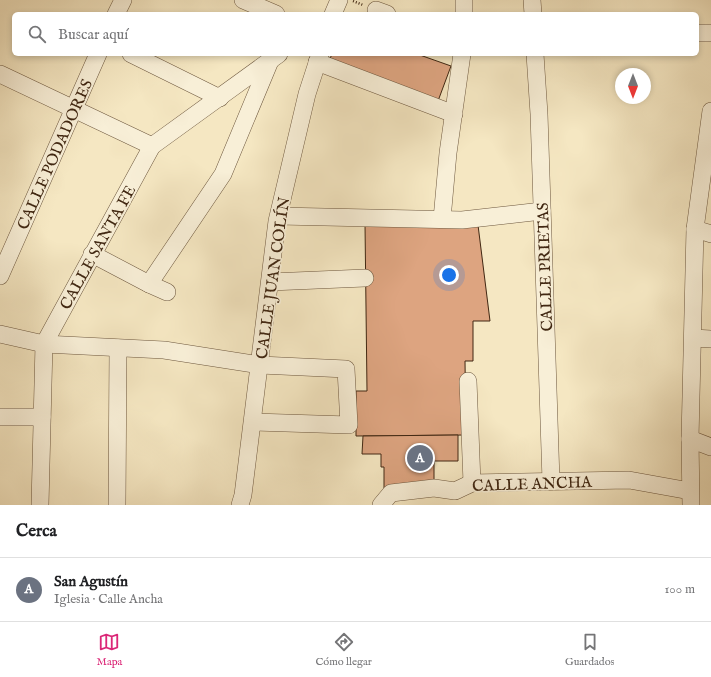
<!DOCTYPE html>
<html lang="es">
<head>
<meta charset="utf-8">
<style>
	:root { --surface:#fff; --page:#f6f6f6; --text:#202124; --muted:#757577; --line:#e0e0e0; --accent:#db2777 }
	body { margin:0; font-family:"IM FELL English",serif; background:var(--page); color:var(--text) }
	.compass { position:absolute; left:615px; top:68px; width:36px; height:36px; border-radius:50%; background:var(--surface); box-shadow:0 2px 6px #0003; rotate:180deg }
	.you { position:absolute; left:449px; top:275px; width:14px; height:14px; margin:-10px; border:3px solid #fff; border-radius:50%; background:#1a73e8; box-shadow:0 0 0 6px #1a73e833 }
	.badge { display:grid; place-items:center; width:26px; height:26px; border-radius:50%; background:var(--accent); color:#fff; font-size:13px; font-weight:700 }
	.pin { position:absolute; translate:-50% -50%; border:2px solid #fff; box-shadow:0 1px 4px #0006 }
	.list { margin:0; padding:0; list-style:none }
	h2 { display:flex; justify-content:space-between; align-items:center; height:52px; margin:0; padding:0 16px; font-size:17px }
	h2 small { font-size:13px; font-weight:400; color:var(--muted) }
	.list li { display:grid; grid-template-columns:26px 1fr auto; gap:12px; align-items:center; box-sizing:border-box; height:64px; padding:0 16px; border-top:1px solid var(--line) }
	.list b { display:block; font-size:15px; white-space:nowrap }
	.list p { margin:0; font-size:13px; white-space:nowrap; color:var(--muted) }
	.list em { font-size:13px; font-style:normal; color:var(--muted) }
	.icon { flex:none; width:22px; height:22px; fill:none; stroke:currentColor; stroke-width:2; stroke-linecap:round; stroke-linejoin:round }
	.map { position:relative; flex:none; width:711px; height:505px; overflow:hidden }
	.search { position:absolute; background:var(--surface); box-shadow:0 2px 6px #0003; left:12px; right:12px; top:12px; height:44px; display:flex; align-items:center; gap:10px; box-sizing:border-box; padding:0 14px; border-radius:6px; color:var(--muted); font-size:15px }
	.sheet { height:116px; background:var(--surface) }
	nav { display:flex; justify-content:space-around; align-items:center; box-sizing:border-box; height:56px; border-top:1px solid var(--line); background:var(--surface); font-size:11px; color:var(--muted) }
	nav a { display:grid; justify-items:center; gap:2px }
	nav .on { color:var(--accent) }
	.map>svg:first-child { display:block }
	.building { fill:#dda480; stroke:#402712 }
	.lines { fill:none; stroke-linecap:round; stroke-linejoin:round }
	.minor-casing { stroke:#6d573e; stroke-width:18 }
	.path { stroke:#402712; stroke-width:2.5; stroke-dasharray:1 2; stroke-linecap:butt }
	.minor { stroke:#f8efd7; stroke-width:17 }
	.labels { text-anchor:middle; stroke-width:3.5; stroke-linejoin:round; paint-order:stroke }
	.street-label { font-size:16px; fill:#402712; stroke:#f8efd7 }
</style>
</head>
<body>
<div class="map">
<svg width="711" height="505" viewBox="0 0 711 505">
	<rect width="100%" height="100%" fill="#f5e7c2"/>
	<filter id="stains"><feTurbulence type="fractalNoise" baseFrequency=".005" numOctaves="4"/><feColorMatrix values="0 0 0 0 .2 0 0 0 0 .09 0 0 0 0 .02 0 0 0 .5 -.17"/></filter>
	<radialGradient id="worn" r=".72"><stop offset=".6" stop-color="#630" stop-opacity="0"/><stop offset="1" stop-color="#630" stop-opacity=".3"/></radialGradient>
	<g class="building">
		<path d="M 332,54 L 417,54 L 451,66 L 438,101 L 329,61 Z"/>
		<path d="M 365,224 L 478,225 L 490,321 L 473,321 L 473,361 L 465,361 L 466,435 L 356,436 L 356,391 L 367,391 Z"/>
		<path d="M 458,435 L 458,461 L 434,461 L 434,488 L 384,488 L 384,467 L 381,467 L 381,454 L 362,454 L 363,436 Z"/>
	</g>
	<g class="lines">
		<defs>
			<g id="minor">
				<path d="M 243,0 L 276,14"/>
				<path d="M 532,0 L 533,14"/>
				<path d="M 376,10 L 387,14"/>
				<path d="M 116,14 L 123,0"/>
				<path d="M 333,14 L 339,0"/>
				<path d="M 464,14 L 464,0"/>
				<path d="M 697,33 L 711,33"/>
				<path d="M 131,54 L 220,98"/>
				<path d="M 535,54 L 539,114 L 551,481"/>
				<path d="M 317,62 L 454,114"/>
				<path d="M 0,74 L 152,146"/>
				<path d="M 279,216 L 462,220 L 542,211"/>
				<path d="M 442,219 L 448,153 L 462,54"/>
				<path d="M 695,229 L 711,234"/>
				<path d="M 92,254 L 149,284 L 223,174 L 270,61"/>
				<path d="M 0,276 L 98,54"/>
				<path d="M 270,282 L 365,278"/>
				<path d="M 149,284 L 167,292"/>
				<path d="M 0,334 L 44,344 L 164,350 L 260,365 L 346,369 L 349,425 L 253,422"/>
				<path d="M 693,338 L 711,339"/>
				<path d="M 468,381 L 472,483"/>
				<path d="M 0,417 L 42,417"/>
				<path d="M 690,439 L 711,447"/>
				<path d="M 40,505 L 44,344 L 152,146 L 279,54"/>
				<path d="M 117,505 L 118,348"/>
				<path d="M 240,505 L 243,495 L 277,221 L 307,94 L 320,54"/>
				<path d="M 381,505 L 391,493 L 434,488 L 455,491 L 472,483 L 629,480 L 690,491"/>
				<path d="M 691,505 L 690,439 L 695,229 L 711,111"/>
			</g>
		</defs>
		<use href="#minor" class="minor-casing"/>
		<path class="path" d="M 353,1 L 363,5"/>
		<use href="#minor" class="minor"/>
	</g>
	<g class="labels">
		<g class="street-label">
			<text transform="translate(54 154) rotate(-66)" y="6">CALLE PODADORES</text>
			<text transform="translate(97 247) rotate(-61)" y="6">CALLE SANTA FE</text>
			<text transform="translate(544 267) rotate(-92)" y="6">CALLE PRIETAS</text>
			<text transform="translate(272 278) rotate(-82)" y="6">CALLE JUAN COLÍN</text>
			<text transform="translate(532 483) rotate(-2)" y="6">CALLE ANCHA</text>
		</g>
	</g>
	<rect width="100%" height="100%" filter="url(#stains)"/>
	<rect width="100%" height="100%" fill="url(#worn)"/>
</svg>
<svg class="compass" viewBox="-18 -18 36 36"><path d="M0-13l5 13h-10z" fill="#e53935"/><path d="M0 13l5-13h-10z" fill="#757577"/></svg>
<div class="you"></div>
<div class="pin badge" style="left:420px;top:458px;background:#6b7280">A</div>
<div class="search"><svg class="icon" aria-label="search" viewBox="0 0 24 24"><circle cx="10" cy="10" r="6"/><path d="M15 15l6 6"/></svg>Buscar aquí</div>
</div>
<section class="sheet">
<h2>Cerca<small></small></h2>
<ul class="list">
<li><span class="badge" style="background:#6b7280">A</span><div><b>San Agustín</b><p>Iglesia · Calle Ancha</p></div><em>100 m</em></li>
</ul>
</section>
<nav>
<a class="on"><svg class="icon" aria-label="map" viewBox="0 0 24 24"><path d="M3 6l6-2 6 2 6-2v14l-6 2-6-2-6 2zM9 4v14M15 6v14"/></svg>Mapa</a>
<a><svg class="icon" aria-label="directions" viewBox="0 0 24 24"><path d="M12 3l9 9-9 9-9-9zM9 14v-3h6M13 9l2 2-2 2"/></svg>Cómo llegar</a>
<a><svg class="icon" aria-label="saved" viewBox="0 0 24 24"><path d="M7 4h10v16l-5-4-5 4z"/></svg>Guardados</a>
</nav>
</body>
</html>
